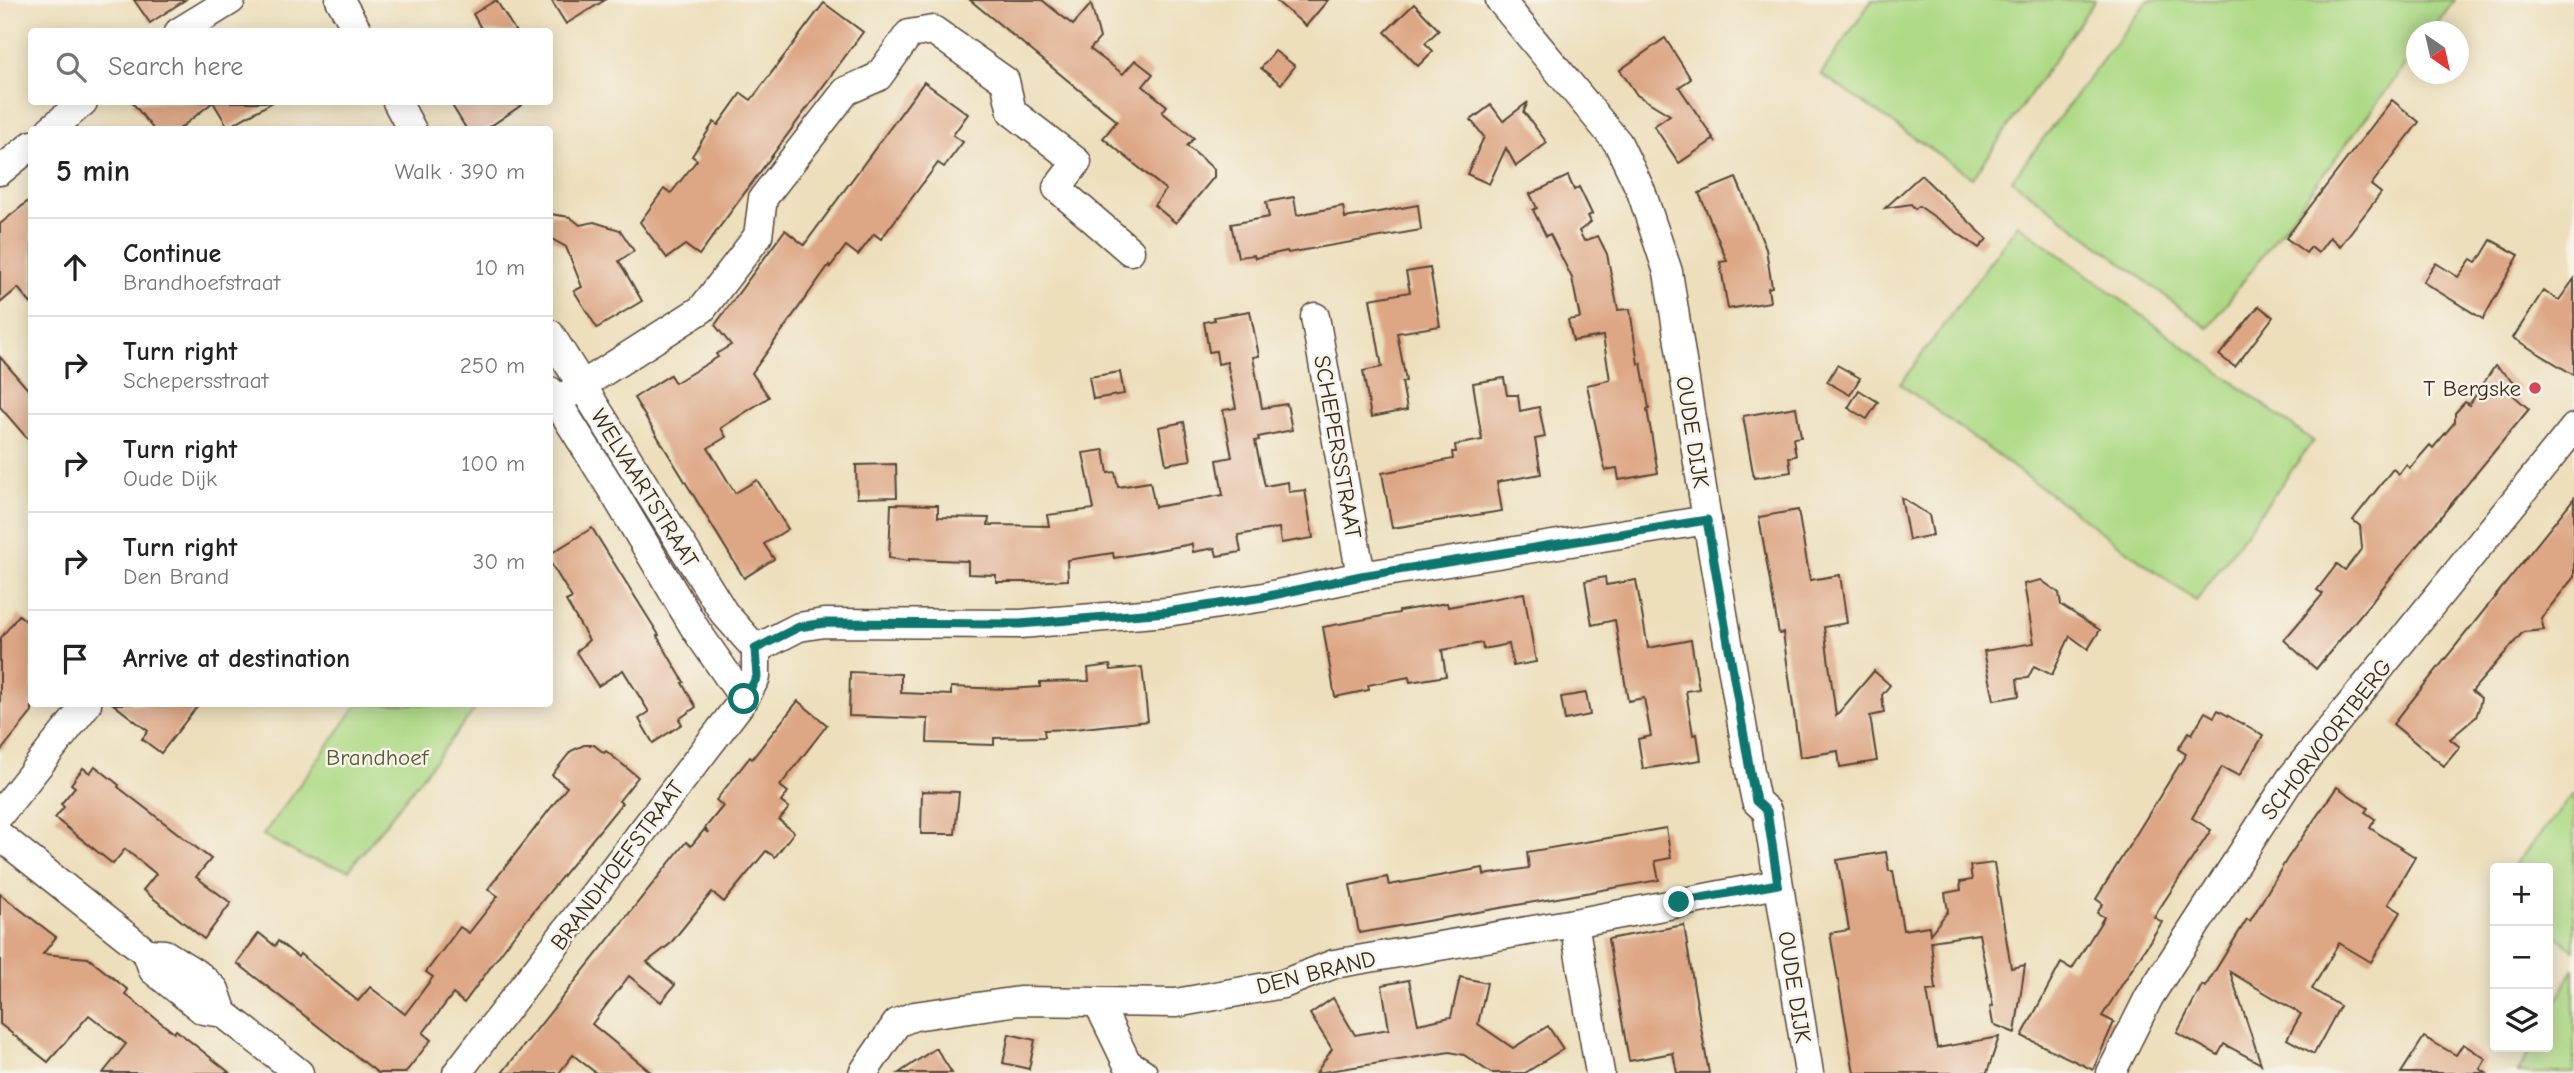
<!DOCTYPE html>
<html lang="en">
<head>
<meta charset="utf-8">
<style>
	:root { --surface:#fff; --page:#f6f6f6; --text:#222; --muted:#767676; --line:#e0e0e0 }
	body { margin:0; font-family:"Comic Neue",sans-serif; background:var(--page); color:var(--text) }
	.controls { position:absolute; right:21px; bottom:21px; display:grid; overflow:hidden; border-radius:7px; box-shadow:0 4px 18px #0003 }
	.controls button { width:63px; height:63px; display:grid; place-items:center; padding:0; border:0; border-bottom:2px solid var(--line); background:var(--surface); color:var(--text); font:35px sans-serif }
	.compass { position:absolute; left:2406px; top:21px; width:63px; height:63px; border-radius:50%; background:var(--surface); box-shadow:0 4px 18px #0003; rotate:146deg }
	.stop { position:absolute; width:21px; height:21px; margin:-16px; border:5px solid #0f766e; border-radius:50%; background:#fff }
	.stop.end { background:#0f766e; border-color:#fff; box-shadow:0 2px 7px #0008 }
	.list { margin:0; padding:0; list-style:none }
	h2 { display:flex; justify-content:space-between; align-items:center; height:91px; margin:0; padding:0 28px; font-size:30px }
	h2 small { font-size:23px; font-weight:400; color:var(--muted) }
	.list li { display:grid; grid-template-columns:46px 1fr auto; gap:21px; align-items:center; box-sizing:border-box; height:98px; padding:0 28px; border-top:2px solid var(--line) }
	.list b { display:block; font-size:26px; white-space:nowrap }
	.list p { margin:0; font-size:23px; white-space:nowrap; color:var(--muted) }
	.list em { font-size:23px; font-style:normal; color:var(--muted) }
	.icon { flex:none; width:38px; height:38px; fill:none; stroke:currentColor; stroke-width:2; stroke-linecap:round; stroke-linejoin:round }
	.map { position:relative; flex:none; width:2574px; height:1073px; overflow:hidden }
	.search { position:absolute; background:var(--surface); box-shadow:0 4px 18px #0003; left:28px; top:28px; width:525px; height:77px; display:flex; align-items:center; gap:18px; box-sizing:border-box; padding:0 24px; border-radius:7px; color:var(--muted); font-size:26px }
	.panel { position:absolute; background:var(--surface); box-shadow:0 4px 18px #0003; left:28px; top:126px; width:525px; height:581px; border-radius:7px }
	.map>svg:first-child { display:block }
	.green { fill:#aeda86; stroke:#748252; stroke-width:2 }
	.building { fill:#dda684 }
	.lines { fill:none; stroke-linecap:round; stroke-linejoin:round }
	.minor-casing { stroke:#564536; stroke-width:31 }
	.minor { stroke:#fff; stroke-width:28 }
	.route { stroke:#0f766e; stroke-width:9 }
	.poi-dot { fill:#d1495b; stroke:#f7f3e8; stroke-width:2.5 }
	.labels { text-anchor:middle; stroke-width:5; stroke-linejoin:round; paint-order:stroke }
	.poi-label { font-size:23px; fill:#3b2a1e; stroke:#f7f3e8; text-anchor:end }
	.street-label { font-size:23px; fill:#3b2a1e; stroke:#f7f3e8 }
	.park-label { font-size:23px; fill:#585638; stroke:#f7f3e8 }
</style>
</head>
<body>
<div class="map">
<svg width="2574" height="1073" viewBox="0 0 2574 1073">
	<rect width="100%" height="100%" fill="#f7f3e8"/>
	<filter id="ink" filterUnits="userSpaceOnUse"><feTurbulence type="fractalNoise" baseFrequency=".0143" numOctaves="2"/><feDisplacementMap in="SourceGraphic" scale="14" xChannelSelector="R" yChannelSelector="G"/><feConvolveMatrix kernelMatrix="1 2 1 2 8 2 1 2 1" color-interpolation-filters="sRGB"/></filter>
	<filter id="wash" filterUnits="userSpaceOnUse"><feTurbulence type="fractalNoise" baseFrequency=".00686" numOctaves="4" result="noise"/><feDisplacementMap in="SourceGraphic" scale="28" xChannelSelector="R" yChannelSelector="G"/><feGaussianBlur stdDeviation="1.57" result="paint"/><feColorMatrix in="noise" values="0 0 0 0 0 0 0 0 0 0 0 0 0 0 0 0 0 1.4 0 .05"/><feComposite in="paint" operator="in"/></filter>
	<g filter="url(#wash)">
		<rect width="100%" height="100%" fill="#eddfbc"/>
		<g class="green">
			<path d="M 1872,0 L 2095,0 L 1973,178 L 1821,74 Z"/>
			<path d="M 2148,0 L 2455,0 L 2431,31 L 2416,32 L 2416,51 L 2208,328 L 2012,180 Z"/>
			<path d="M 2018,224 L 2313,441 L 2196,601 L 1900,384 Z"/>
			<path d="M 358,704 L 479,704 L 349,870 L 305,858 L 263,835 Z"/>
			<path d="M 2574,793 L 2574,950 L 2548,929 L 2548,868 L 2512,868 Z"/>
			<path d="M 2574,968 L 2574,1073 L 2518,1073 L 2532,1047 L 2548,1047 L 2548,1017 Z"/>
		</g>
		<g id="blocks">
			<g class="building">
				<path d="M 134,0 L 185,0 L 150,23 Z"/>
				<path d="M 496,0 L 516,32 L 483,32 L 473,14 Z"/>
				<path d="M 551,0 L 605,0 L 566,24 Z"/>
				<path d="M 970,0 L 1042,0 L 1073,25 L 1091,4 L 1100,38 L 1090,49 L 1123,74 L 1135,60 L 1153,74 L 1143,86 L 1167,106 L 1162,112 L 1194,138 L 1187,146 L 1214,169 L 1214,177 L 1176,223 L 1154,205 L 1166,190 L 1103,138 L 1117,121 Z"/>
				<path d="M 1275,0 L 1328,0 L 1306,26 Z"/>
				<path d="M 824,3 L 863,32 L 699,255 L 685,245 L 667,258 L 640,222 L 664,189 L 671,193 L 697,160 L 692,156 L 714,122 L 718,125 L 741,93 L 751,100 Z"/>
				<path d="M 1414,4 L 1439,30 L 1425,43 L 1433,51 L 1418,66 L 1385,32 Z"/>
				<path d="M 1665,38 L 1691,79 L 1679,87 L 1716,142 L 1713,140 L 1679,163 L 1654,126 L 1670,115 L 1637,95 L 1620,70 Z"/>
				<path d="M 1275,51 L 1295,66 L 1281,84 L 1261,68 Z"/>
				<path d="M 924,82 L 968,114 L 953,135 L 963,142 L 944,167 L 938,163 L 881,239 L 874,234 L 858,255 L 846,246 L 830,267 L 829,265 L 752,373 L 769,397 L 721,428 L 726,437 L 708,448 L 735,493 L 757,480 L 788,529 L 764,544 L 774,559 L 744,578 L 634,398 L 670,375 L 675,383 L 718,357 L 716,354 L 731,345 L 715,325 L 785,230 L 804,245 Z"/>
				<path d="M 2392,100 L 2419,122 L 2371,185 L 2381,193 L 2340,246 L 2330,237 L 2318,253 L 2311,247 L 2306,253 L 2286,238 Z"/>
				<path d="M 132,102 L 273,102 L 228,127 L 213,102 L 178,130 L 154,130 Z"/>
				<path d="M 450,102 L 526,102 L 485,130 L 467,130 Z"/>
				<path d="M 1528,102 L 1523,113 L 1524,112 L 1547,143 L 1516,166 L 1506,148 L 1489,184 L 1467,174 L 1484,137 L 1471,120 L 1491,105 L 1503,121 Z"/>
				<path d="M 1921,175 L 1987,239 L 1979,248 L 1919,206 L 1915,209 L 1911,204 L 1885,208 Z"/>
				<path d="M 1568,176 L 1574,190 L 1579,187 L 1592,214 L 1588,216 L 1591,222 L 1579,231 L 1584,241 L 1598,236 L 1607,254 L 1618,310 L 1630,309 L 1638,364 L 1641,363 L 1649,408 L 1647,409 L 1658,473 L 1619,480 L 1617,468 L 1605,470 L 1587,385 L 1610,380 L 1603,336 L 1573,341 L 1568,320 L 1580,318 L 1572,278 L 1550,234 L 1546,236 L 1533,210 L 1537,208 L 1530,194 Z"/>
				<path d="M 1736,178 L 1766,249 L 1772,287 L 1768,288 L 1770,302 L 1728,309 L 1720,262 L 1727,261 L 1699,193 Z"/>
				<path d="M 1294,197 L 1297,215 L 1343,206 L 1345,218 L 1418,205 L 1421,230 L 1288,253 L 1287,251 L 1255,258 L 1254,255 L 1238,257 L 1231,224 L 1269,217 L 1266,202 Z"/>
				<path d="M 32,198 L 32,305 L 18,288 L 0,303 L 0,224 Z"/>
				<path d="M 550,214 L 570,217 L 580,225 L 594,222 L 620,230 L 634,251 L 619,261 L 642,301 L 597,328 L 574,291 L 582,287 L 566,247 L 550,238 Z"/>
				<path d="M 2491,240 L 2519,255 L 2483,319 L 2423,282 L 2436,263 L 2458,277 L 2471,259 L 2476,262 L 2482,255 Z"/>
				<path d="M 1430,268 L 1440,326 L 1397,333 L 1406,381 L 1402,382 L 1407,410 L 1371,417 L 1363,371 L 1382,367 L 1370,299 L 1410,292 L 1406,272 Z"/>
				<path d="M 2574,279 L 2574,375 L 2513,338 L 2543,291 L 2559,300 Z"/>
				<path d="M 2259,306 L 2273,317 L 2235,367 L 2219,355 Z"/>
				<path d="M 1250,311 L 1259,356 L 1253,357 L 1262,408 L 1287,404 L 1292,430 L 1258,437 L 1259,440 L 1255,441 L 1265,486 L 1288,482 L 1289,492 L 1305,490 L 1313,538 L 1281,543 L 1279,528 L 1238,535 L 1241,552 L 1217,556 L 1215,548 L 1193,552 L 1192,544 L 1114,558 L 1113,553 L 1067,560 L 1068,580 L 1030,582 L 996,582 L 996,575 L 968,574 L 968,561 L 909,559 L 909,561 L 889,558 L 891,504 L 938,505 L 938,517 L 989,518 L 988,525 L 1049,526 L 1047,515 L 1094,509 L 1083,453 L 1104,450 L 1108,473 L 1115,472 L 1118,487 L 1150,482 L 1155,507 L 1223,495 L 1217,460 L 1232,457 L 1223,410 L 1236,408 L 1227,362 L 1218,364 L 1216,351 L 1209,352 L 1204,322 L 1215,320 L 1214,317 Z"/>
				<path d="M 0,357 L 32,394 L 32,444 L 0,407 Z"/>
				<path d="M 1837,365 L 1860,378 L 1850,395 L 1827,382 Z"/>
				<path d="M 2495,366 L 2521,387 L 2513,395 L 2529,409 L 2316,669 L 2284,640 L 2323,594 L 2317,590 L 2337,564 L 2345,570 L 2362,548 L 2360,526 L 2353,520 L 2393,469 L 2399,474 L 2406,465 L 2410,468 L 2430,445 L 2433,448 L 2455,422 L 2455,413 L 2465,402 L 2469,405 Z"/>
				<path d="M 1120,372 L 1124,394 L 1093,399 L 1089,377 Z"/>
				<path d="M 1504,378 L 1507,395 L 1518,395 L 1520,411 L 1539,407 L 1545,437 L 1535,439 L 1541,474 L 1497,482 L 1502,511 L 1392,528 L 1382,473 L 1453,459 L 1452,452 L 1456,452 L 1455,445 L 1482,440 L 1473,383 Z"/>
				<path d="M 1859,390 L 1878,402 L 1867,419 L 1848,408 Z"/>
				<path d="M 1796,407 L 1801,437 L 1793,438 L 1796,456 L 1789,457 L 1791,472 L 1754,478 L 1743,416 Z"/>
				<path d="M 1184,422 L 1191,460 L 1166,464 L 1159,427 Z"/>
				<path d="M 896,464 L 897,497 L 857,498 L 856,465 Z"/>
				<path d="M 1901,497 L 1929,515 L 1933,535 L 1909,540 Z"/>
				<path d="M 2574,498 L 2574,577 L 2541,618 L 2544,630 L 2523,632 L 2472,691 L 2481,698 L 2479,708 L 2476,717 L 2450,739 L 2460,747 L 2444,766 L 2393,724 Z"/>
				<path d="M 1798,510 L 1810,580 L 1840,575 L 1847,623 L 1824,627 L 1836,716 L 1874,671 L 1890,685 L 1882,695 L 1884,713 L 1870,716 L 1877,761 L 1840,767 L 1838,751 L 1800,757 L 1783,633 L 1779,634 L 1759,517 Z"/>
				<path d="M 592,528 L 659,635 L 657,636 L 684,682 L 682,683 L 696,707 L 679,719 L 682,724 L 653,743 L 639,719 L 649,712 L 623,670 L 598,686 L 576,652 L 589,640 L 566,601 L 572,598 L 550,562 L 550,554 Z"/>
				<path d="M 1605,577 L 1606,585 L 1636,580 L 1648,648 L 1691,640 L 1699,689 L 1686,691 L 1693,735 L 1697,734 L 1701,760 L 1643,769 L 1638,739 L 1651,736 L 1644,698 L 1628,701 L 1615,620 L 1592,625 L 1585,581 Z"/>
				<path d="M 2041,580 L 2059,593 L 2061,605 L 2100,630 L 2088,649 L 2070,636 L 2052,675 L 2034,666 L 2028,678 L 2017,679 L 2019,696 L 1994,700 L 1984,651 L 2034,643 L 2024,584 Z"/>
				<path d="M 1524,593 L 1536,662 L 1513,666 L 1509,644 L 1483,649 L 1482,643 L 1442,650 L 1446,676 L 1410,682 L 1409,677 L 1368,685 L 1369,690 L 1335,697 L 1323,627 L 1399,613 L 1399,611 L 1447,603 L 1448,607 Z"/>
				<path d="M 19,615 L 32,626 L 32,712 L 0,752 L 0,639 Z"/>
				<path d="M 1110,665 L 1111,670 L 1142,667 L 1148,721 L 1074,729 L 1044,730 L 1045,737 L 994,738 L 994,745 L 927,743 L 928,719 L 849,716 L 850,672 L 901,674 L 901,693 L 951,695 L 951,687 L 1008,689 L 1040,687 L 1040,682 L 1089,681 L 1088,668 Z"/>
				<path d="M 1586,693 L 1590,715 L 1565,720 L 1561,697 Z"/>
				<path d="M 798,701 L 827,725 L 780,786 L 788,792 L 781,802 L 789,808 L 779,820 L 794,832 L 775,857 L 766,851 L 724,902 L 712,892 L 670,944 L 647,962 L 675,985 L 661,1002 L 629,976 L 592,1024 L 652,1073 L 596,1073 L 573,1055 L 559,1073 L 502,1073 L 686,842 L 691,846 L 704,830 L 708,833 L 705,828 L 723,806 L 716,800 L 750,757 L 752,759 Z"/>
				<path d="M 113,704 L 199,704 L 161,753 L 142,739 L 148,731 Z"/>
				<path d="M 2218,710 L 2263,736 L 2239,776 L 2222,767 L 2192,818 L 2211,830 L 2154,917 L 2162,922 L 2102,1016 L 2114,1022 L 2093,1070 L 2022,1036 L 2061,963 L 2072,969 L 2104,917 L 2097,913 L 2103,904 L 2096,899 L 2186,754 L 2178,749 L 2189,732 L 2192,734 L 2205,712 L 2214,717 Z"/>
				<path d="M 584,745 L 594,745 L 604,753 L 606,751 L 638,777 L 619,801 L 622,803 L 515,934 L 464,1003 L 453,994 L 423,1033 L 431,1040 L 405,1073 L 378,1073 L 237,963 L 259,933 L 275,946 L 278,941 L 298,957 L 300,954 L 358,1001 L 370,987 L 405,1014 L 433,977 L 426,972 L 460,927 L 469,933 L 498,896 L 488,889 L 567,787 L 552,775 L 571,751 Z"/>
				<path d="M 95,766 L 119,785 L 118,787 L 211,859 L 196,877 L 231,903 L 204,939 L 143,890 L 156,874 L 125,849 L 113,864 L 55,818 L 64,807 L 61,804 L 75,787 L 71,784 L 83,768 L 90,773 Z"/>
				<path d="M 2337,787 L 2368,808 L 2365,812 L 2375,819 L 2370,828 L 2415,857 L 2388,904 L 2401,912 L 2371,962 L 2339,943 L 2312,989 L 2340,1006 L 2314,1054 L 2287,1039 L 2301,1014 L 2230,972 L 2261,1064 L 2224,1044 L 2218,1055 L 2177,1033 L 2202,985 L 2205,987 L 2247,919 L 2250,921 L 2287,859 Z"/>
				<path d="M 922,791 L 959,792 L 955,834 L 921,834 Z"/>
				<path d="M 1666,828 L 1671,858 L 1655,861 L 1659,880 L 1359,933 L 1350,885 L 1387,877 L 1389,885 L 1483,868 L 1484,875 L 1529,868 L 1527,852 Z"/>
				<path d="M 1886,852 L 1889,871 L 1893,871 L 1903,930 L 1929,926 L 1930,934 L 1948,911 L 1945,893 L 1961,890 L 1960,882 L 1972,880 L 1970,866 L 1994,863 L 2011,968 L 2025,965 L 2015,1033 L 1993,1024 L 1990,1007 L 1993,1006 L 1979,934 L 1931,941 L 1936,990 L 1927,991 L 1937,1048 L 1999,1037 L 1987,1073 L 1854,1073 L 1830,933 L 1849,930 L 1837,860 Z"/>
				<path d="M 0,894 L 56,937 L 43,954 L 88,958 L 128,990 L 125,994 L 174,1033 L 176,1030 L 230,1073 L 103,1073 L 126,1044 L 89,1015 L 48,1062 L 0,1024 Z"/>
				<path d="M 1684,925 L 1693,982 L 1709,1073 L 1677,1073 L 1673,1053 L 1629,1061 L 1608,939 Z"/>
				<path d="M 1460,977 L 1487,983 L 1478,1024 L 1513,1048 L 1548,1026 L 1563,1049 L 1525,1073 L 1491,1073 L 1464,1055 L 1450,1052 L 1316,1073 L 1332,1049 L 1310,1014 L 1333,998 L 1355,1035 L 1389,1029 L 1382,985 L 1409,980 L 1418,1024 L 1451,1017 Z"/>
				<path d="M 1009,1034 L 1035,1040 L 1029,1069 L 1003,1063 Z"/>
				<path d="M 2424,1037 L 2456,1055 L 2463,1044 L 2486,1059 L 2480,1069 L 2486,1073 L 2401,1073 Z"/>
				<path d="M 936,1048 L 952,1073 L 899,1073 Z"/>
			</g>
		</g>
	</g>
	<g filter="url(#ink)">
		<use href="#blocks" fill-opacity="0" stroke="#564536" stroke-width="2"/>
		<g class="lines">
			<defs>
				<g id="minor">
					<path d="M 340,0 L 358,32"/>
					<path d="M 1500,0 L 1618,143 L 1641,191 L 1668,272 L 1707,520 L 1751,777 L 1756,801 L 1767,811 L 1809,1073"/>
					<path d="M 179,32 L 231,0"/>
					<path d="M 397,102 L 412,130"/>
					<path d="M 50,130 L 83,102"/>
					<path d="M 0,171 L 32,145"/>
					<path d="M 1315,317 L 1361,576"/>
					<path d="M 550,334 L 724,613 L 756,649 L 799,627 L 824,623 L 1020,624 L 1167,612 L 1264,597 L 1361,576 L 1707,520"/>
					<path d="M 550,391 L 613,491 L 696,630 L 744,699"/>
					<path d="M 556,402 L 702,309 L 758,236 L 763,198 L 846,91 L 878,77 L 909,34 L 933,30 L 1005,81 L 1012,112 L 1077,162 L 1057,188 L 1130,251"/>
					<path d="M 0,814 L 87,704"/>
					<path d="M 0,836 L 147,953 L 153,970 L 203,1010 L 223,1013 L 299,1073"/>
					<path d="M 1574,923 L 1600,1073"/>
					<path d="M 147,953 L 165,954 L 200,976 L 215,990 L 223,1013"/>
					<path d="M 1098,1003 L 1127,1063 L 1143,1073"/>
					<path d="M 457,1073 L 744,699 L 756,677 L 756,649"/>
					<path d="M 863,1073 L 897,1023 L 914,1016 L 1019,1001 L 1176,1003 L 1283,984 L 1334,964 L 1574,923 L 1778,884"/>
					<path d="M 2111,1073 L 2149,997 L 2291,778 L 2574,428"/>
				</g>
			</defs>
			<use href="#minor" class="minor-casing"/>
			<use href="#minor" class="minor"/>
		</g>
	</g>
	<g class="lines" filter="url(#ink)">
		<path class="route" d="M 744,699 L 757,677 L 755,649 L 799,627 L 824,623 L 1020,624 L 1167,612 L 1264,597 L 1361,576 L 1707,520 L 1751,777 L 1756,801 L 1767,811 L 1778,884 L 1679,902"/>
	</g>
	<circle class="poi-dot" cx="2535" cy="388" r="7"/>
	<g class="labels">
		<g class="poi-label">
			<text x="2521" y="396">T Bergske</text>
		</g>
		<g class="street-label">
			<text transform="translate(1693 432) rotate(81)" y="8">OUDE DIJK</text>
			<text transform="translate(1338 447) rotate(80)" y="8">SCHEPERSSTRAAT</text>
			<text transform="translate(645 488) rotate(58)" y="8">WELVAARTSTRAAT</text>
			<text transform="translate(2326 739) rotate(-52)" y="8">SCHORVOORTBERG</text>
			<text transform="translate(617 865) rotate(-53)" y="8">BRANDHOEFSTRAAT</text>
			<text transform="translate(1316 972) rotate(-14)" y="8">DEN BRAND</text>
			<text transform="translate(1795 987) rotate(81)" y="8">OUDE DIJK</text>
		</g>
		<g class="park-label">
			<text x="377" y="765">Brandhoef</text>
		</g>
	</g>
</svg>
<div class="controls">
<button>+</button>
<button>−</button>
<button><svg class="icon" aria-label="layers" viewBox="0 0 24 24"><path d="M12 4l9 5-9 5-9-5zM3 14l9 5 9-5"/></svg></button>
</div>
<svg class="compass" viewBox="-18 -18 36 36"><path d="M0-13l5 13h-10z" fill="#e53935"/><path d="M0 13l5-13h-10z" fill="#767676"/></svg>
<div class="stop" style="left:744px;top:699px"></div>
<div class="stop end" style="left:1679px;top:902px"></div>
<div class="search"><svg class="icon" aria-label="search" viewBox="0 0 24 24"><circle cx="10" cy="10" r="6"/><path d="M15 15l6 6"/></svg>Search here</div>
<section class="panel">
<h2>5 min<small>Walk · 390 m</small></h2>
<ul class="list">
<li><svg class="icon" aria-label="ahead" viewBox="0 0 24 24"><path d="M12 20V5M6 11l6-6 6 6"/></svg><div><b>Continue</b><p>Brandhoefstraat</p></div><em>10 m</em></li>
<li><svg class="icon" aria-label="right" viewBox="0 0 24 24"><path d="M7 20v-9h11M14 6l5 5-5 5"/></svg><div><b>Turn right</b><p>Schepersstraat</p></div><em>250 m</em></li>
<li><svg class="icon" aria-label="right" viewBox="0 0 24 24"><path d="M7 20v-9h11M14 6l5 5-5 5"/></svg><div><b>Turn right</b><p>Oude Dijk</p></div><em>100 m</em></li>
<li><svg class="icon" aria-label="right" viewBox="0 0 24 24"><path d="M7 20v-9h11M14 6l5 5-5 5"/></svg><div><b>Turn right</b><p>Den Brand</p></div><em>30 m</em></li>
<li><svg class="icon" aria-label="arrive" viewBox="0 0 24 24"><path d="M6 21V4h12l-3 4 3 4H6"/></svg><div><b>Arrive at destination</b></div></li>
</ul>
</section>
</div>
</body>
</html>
